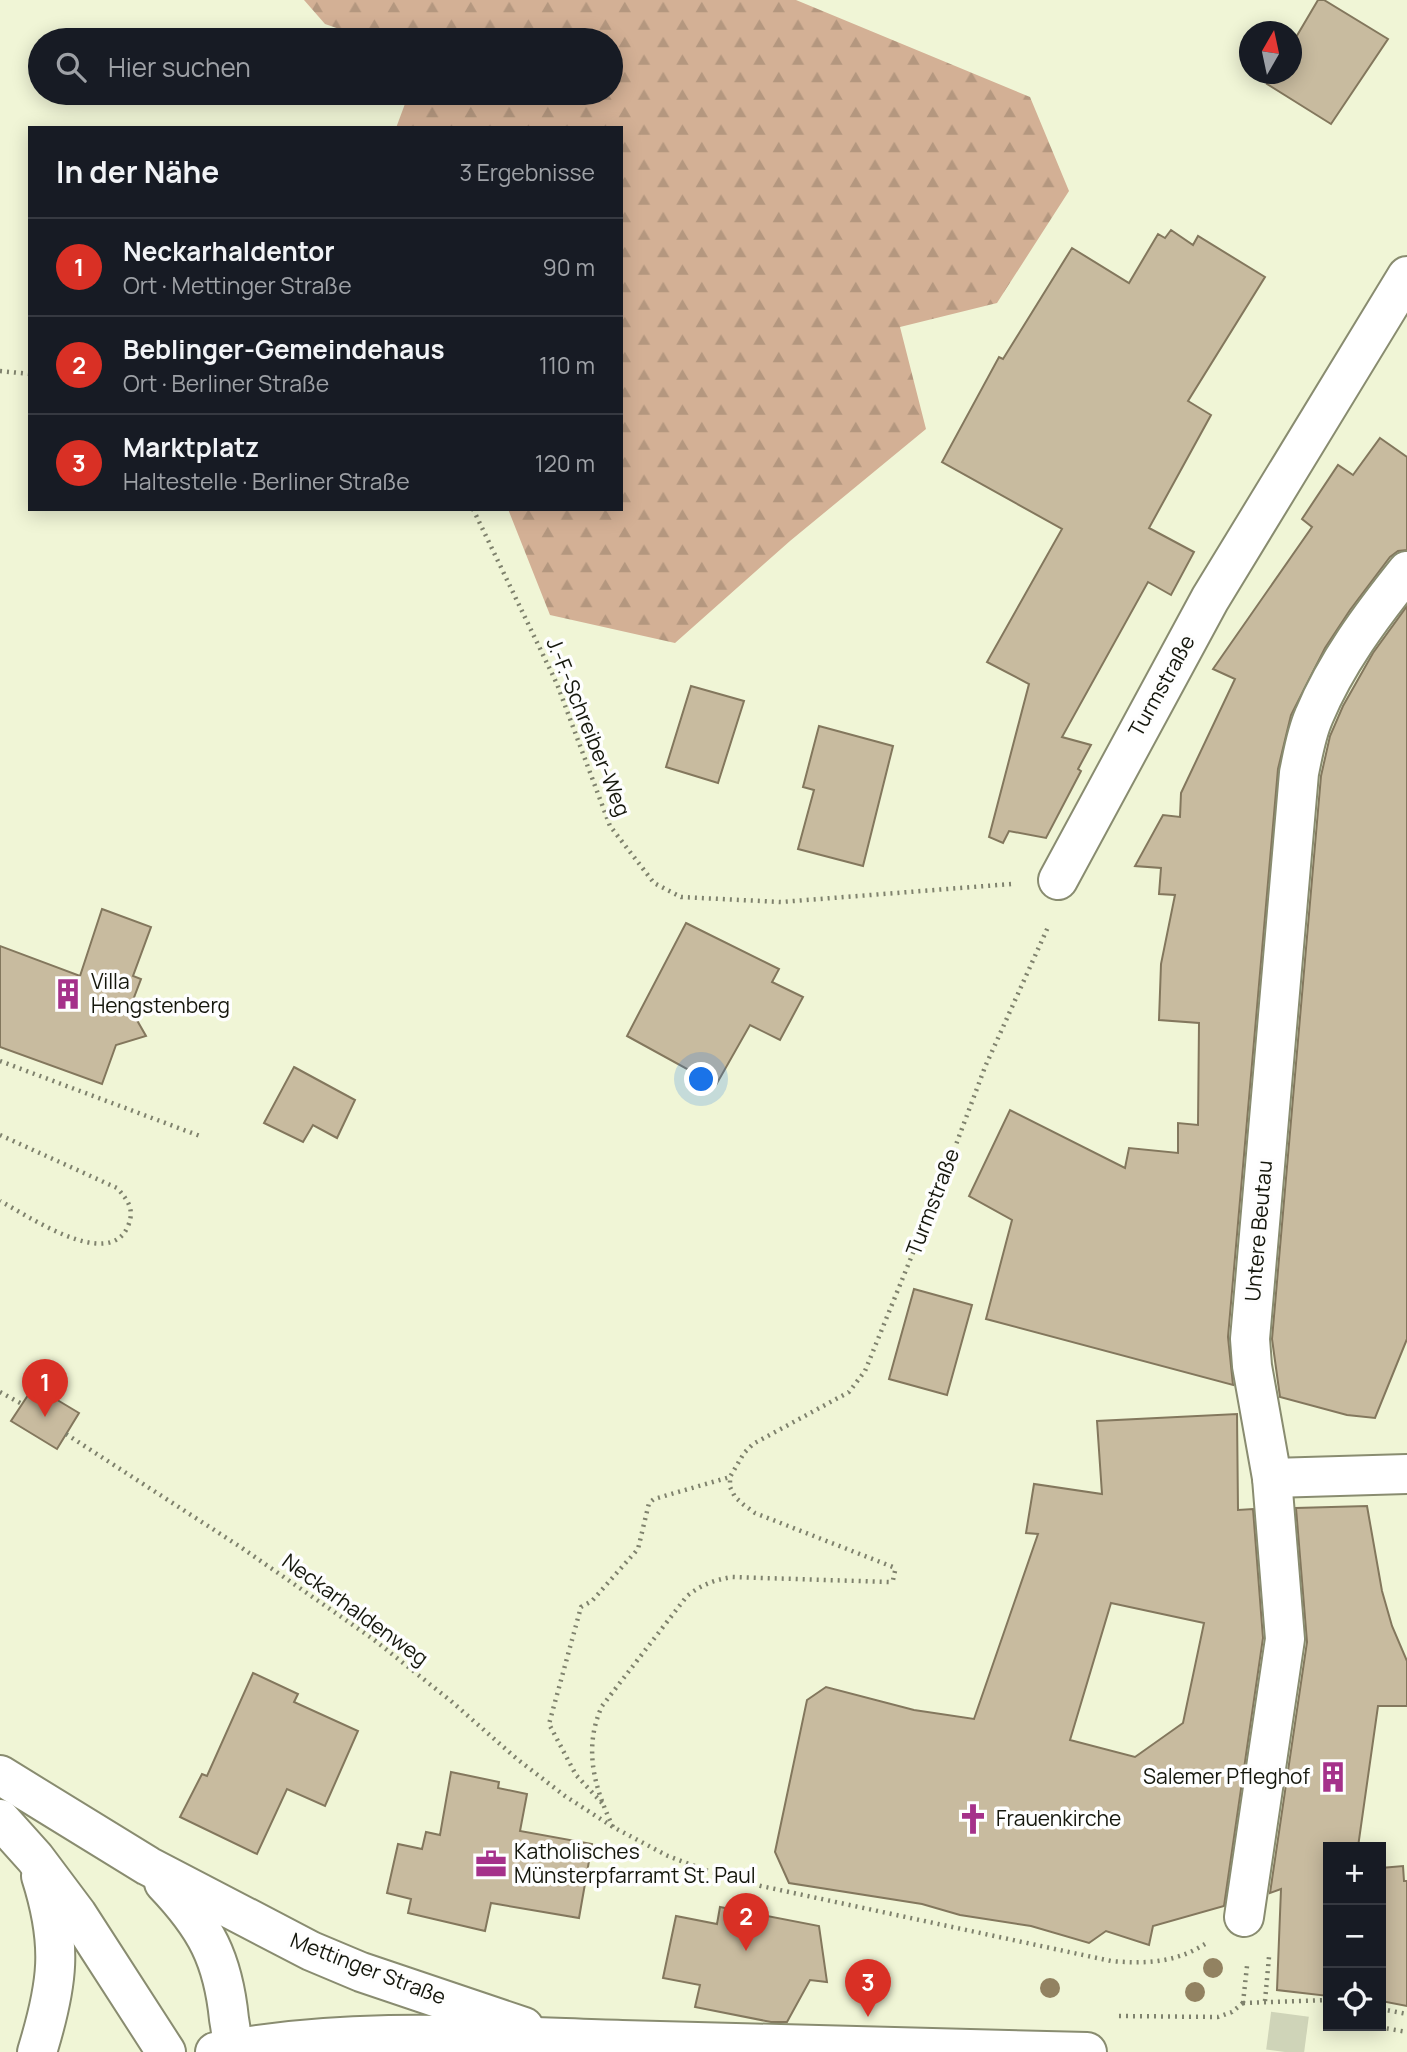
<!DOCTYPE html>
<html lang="de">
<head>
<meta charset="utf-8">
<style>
	:root { --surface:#171b24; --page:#242831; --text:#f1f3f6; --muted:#9ea1a6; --line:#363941; --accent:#d93025 }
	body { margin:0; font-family:Manrope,sans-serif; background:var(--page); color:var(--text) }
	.controls { position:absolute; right:21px; bottom:21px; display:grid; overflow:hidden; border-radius:0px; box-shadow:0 4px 18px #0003 }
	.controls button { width:63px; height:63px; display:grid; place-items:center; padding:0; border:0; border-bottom:2px solid var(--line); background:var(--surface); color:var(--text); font:35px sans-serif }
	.compass { position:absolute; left:1239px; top:21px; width:63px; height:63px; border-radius:50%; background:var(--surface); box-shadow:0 4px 18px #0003; rotate:9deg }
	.you { position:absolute; left:702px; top:1080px; width:24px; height:24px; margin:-18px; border:5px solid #fff; border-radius:50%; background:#1a73e8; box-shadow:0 0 0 10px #1a73e833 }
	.badge { display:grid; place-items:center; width:46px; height:46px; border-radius:50%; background:var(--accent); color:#fff; font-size:23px; font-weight:700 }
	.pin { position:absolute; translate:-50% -58px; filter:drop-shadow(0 2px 4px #0008) }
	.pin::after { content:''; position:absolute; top:37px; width:24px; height:21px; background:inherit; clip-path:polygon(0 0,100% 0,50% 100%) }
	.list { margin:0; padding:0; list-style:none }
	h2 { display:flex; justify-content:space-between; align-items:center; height:91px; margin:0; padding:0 28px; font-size:30px }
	h2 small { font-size:23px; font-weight:400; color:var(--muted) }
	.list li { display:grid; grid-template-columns:46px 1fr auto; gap:21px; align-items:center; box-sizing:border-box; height:98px; padding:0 28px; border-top:2px solid var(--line) }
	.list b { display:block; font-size:26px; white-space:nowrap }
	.list p { margin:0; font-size:23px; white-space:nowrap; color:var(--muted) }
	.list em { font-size:23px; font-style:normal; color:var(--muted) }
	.icon { flex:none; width:38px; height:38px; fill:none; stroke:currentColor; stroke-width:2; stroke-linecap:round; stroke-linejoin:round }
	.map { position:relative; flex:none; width:1407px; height:2052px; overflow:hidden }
	.search { position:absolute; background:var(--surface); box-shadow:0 4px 18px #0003; left:28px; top:28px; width:595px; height:77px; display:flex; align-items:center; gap:18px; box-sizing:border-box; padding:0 24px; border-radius:38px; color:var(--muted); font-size:26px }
	.panel { position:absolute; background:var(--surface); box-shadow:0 4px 18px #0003; left:28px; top:126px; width:595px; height:385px; border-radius:0px }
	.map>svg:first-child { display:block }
	.forest { fill:url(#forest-firs) }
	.building { fill:#c8bb9f; stroke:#83775d; stroke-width:2; fill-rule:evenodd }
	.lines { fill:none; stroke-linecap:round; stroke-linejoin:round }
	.pedestrian-tunnel { stroke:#cfd4b8; stroke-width:38; stroke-dasharray:38 19; stroke-linecap:butt }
	.minor-casing { stroke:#898c70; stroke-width:42 }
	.secondary-casing { stroke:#898c70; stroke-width:42 }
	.path { stroke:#7f826d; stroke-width:4.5; stroke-dasharray:2 5; stroke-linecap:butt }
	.minor { stroke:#fff; stroke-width:38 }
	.secondary { stroke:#fff; stroke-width:38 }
	.tree { fill:#928261 }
	.labels { text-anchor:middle; stroke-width:7; stroke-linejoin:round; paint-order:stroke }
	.street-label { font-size:21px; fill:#15170c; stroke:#fefefe }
	.poi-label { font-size:21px; fill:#15170c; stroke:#fefefe; text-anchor:start }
</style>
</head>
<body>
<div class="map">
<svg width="1407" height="2052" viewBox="0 0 1407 2052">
	<defs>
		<pattern id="forest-firs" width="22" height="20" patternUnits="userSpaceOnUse" patternTransform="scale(1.75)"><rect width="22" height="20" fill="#d3b095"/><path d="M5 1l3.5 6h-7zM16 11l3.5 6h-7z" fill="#b4977f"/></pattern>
	</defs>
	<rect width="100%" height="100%" fill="#f0f5d6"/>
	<path class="forest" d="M 304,0 L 796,0 L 1030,97 L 1069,191 L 997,303 L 900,327 L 926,429 L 790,541 L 675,643 L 550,615 L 508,509 L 621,509 L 621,128 L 396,128 L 409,93 L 611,93 L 611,40 L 371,40 L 325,24 Z"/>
	<g class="building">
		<path d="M 1318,0 L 1324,0 L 1388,39 L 1331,124 L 1267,84 L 1273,74 L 1292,74 L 1292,44 Z"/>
		<path d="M 1171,230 L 1193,245 L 1198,236 L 1265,277 L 1188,401 L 1211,415 L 1149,528 L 1194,552 L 1171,595 L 1148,582 L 1062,737 L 1091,745 L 1078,769 L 1081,771 L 1046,838 L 1009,831 L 1003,843 L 989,837 L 1029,684 L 987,662 L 1062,529 L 942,462 L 999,357 L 1003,359 L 1072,248 L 1129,283 L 1158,234 L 1165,238 Z"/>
		<path d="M 1380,438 L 1407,457 L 1407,550 L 1398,551 L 1390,557 L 1350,610 L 1325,648 L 1291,715 L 1278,769 L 1228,1337 L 1233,1385 L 986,1319 L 1012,1220 L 969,1196 L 1010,1110 L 1125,1168 L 1129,1148 L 1178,1153 L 1178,1123 L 1198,1125 L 1199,1023 L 1159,1020 L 1161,964 L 1175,895 L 1159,894 L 1161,868 L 1135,866 L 1163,815 L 1180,817 L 1181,793 L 1235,679 L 1213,669 L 1312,527 L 1302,519 L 1338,465 L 1353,475 Z"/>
		<path d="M 1407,606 L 1407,1339 L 1375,1418 L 1347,1415 L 1280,1397 L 1272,1339 L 1321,776 L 1330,736 L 1343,706 L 1373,653 Z"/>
		<path d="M 691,686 L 744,701 L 718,783 L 666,767 Z"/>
		<path d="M 819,726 L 893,746 L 863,866 L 798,849 L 814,790 L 803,787 Z"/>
		<path d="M 102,909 L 151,927 L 133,976 L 141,979 L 130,1008 L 146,1036 L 116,1045 L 102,1084 L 0,1047 L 0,946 L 80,976 Z"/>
		<path d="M 686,923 L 779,969 L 772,982 L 803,997 L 780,1040 L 750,1025 L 716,1085 L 627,1036 Z"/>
		<path d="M 294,1067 L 355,1100 L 337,1138 L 313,1125 L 303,1142 L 264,1123 Z"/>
		<path d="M 914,1289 L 972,1305 L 947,1395 L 889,1379 Z"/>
		<path d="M 34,1386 L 79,1413 L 57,1449 L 11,1421 Z"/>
		<path d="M 1237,1414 L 1238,1510 L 1253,1509 L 1263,1638 L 1224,1906 L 1153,1926 L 1149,1945 L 1106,1931 L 1089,1943 L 1031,1926 L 960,1915 L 922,1904 L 789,1883 L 775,1852 L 807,1700 L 826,1687 L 914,1710 L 974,1719 L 1038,1534 L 1026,1533 L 1034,1484 L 1102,1494 L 1097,1421 ZM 1111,1603 L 1204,1623 L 1183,1723 L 1135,1757 L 1070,1740 Z"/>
		<path d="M 1367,1506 L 1382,1591 L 1392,1626 L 1407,1661 L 1407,1706 L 1378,1706 L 1358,1847 L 1328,1847 L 1328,1996 L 1277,1990 L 1281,1889 L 1270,1893 L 1307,1642 L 1296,1508 Z"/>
		<path d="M 253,1673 L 298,1694 L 294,1702 L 358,1731 L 325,1806 L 287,1789 L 257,1854 L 180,1817 L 202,1774 L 207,1776 Z"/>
		<path d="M 451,1772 L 499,1782 L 498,1788 L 527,1794 L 520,1831 L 592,1844 L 579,1918 L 491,1903 L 485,1931 L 408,1913 L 411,1899 L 387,1893 L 398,1844 L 422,1849 L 426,1832 L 440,1835 Z"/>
		<path d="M 1403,1866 L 1404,1881 L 1407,1881 L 1407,2006 L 1381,2001 L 1381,1868 Z"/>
		<path d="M 720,1907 L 819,1926 L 827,1982 L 810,1980 L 787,2022 L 771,2022 L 695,2007 L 700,1985 L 663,1978 L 676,1916 L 717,1924 Z"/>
	</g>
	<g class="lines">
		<path class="pedestrian-tunnel" d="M 1285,2052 L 1290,2014"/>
		<defs>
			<g id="minor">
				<path d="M 1058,880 L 1210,599 L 1407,276"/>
				<path d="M 1272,1478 L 1407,1474"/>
				<path d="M 1244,1917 L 1285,1639 L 1272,1478 L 1252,1366 L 1250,1339 L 1299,773 C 1303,754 1306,734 1314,716 C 1336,663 1371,616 1407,571"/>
			</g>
			<g id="secondary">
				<path d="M 0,1775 L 148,1866 L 311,1951 L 361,1972 L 524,2027"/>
				<path d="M 0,1819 L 35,1858 L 77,1914 L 166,2052"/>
				<path d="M 164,1883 C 206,1927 223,1959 229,2019 C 231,2030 233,2042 231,2052"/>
				<path d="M 37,2052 C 58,1984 63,1945 41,1876"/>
				<path d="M 215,2052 C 348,2026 487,2036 622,2040 C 777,2044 932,2048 1087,2052"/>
			</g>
		</defs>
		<use href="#minor" class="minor-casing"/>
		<use href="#secondary" class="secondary-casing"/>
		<g class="path">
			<path d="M 0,371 L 30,374"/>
			<path d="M 473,509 L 557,684 L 610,826 L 654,883 L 681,897 L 781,902 L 1011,884"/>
			<path d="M 0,1061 L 200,1136"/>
			<path d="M 0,1135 L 117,1188 C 128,1200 135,1210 128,1226 C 109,1272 27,1215 0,1201"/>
			<path d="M 0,1392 L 22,1404"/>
			<path d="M 66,1434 L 242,1548 L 373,1639 L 451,1701 L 517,1759 L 565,1796 L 613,1827 L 668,1856 L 708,1871 L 761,1886 L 1111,1961 C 1145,1964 1175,1963 1205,1944"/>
			<path d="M 602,1803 L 576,1775 L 549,1724 L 581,1607 L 592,1601 L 638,1549 L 649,1503 L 654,1499 L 730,1477"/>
			<path d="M 613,1827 C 594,1787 583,1748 602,1706 L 687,1596 C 701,1585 714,1580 732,1577 L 889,1582 L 893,1580 L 895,1571 L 893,1567 L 755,1513 L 744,1505 L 735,1497 L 730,1487 L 730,1477 L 744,1453 L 753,1444 L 849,1392 L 865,1371 L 945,1174 L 985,1067 L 1048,927"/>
			<path d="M 1265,2001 L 1269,1957"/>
			<path d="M 1243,2003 L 1247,1966"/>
			<path d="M 1243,2003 L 1328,2000"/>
			<path d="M 1381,2009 L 1407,2014"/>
			<path d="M 1119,2016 L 1218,2017 L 1232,2012 L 1243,2003"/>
			<path d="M 1373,2026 L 1407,2032"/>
		</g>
		<use href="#minor" class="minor"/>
		<use href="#secondary" class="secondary"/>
	</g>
	<g class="tree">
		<circle cx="1213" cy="1968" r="10"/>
		<circle cx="1050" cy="1988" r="10"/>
		<circle cx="1195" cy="1992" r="10"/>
	</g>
	<defs>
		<symbol id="building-bare" viewBox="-9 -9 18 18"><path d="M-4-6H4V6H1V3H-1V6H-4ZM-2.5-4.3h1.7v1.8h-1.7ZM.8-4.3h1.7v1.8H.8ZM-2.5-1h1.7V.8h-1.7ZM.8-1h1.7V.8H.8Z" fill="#a5318a" stroke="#fefefe" stroke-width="2.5" paint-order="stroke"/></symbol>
		<symbol id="church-bare" viewBox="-9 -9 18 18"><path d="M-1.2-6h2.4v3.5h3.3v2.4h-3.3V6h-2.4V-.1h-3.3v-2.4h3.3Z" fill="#a5318a" stroke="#fefefe" stroke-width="2.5" paint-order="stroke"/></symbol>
		<symbol id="office-bare" viewBox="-9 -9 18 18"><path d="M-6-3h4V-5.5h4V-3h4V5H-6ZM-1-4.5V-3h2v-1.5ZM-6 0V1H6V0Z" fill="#a5318a" stroke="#fefefe" stroke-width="2.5" paint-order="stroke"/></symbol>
	</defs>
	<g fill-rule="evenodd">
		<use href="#building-bare" x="46" y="972" width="44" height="44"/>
		<use href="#building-bare" x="1311" y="1755" width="44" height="44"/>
		<use href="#church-bare" x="951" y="1797" width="44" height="44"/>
		<use href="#office-bare" x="469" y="1842" width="44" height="44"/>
	</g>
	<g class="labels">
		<g class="street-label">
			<text transform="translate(1162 686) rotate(-61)" y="7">Turmstraße</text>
			<text transform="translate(588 727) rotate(68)" y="7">J.-F.-Schreiber-Weg</text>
			<text transform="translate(933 1202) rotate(-69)" y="7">Turmstraße</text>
			<text transform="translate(1259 1231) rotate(-85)" y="7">Untere Beutau</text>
			<text transform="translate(355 1610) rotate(36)" y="7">Neckarhaldenweg</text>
			<text transform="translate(368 1969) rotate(21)" y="7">Mettinger Straße</text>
		</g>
		<g class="poi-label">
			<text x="91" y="989">Villa<tspan x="91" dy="24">Hengstenberg</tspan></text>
			<text x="1310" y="1784" text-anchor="end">Salemer Pfleghof</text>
			<text x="996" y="1826">Frauenkirche</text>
			<text x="514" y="1859">Katholisches<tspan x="514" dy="24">Münsterpfarramt St. Paul</tspan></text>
		</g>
	</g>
</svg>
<div class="controls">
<button>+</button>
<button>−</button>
<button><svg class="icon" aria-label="locate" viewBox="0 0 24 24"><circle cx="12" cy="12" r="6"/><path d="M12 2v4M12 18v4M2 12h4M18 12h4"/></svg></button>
</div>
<svg class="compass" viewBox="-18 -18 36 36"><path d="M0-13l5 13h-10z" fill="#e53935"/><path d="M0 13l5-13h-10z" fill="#9ea1a6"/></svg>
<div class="you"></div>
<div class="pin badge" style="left:45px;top:1417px">1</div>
<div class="pin badge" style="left:746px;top:1951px">2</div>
<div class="pin badge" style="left:868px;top:2017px">3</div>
<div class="search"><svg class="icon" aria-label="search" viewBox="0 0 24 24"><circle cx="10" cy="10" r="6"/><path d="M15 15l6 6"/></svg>Hier suchen</div>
<section class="panel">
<h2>In der Nähe<small>3 Ergebnisse</small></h2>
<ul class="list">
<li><span class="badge">1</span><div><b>Neckarhaldentor</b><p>Ort · Mettinger Straße</p></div><em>90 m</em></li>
<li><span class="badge">2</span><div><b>Beblinger-Gemeindehaus</b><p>Ort · Berliner Straße</p></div><em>110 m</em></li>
<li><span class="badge">3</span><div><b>Marktplatz</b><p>Haltestelle · Berliner Straße</p></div><em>120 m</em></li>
</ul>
</section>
</div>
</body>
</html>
